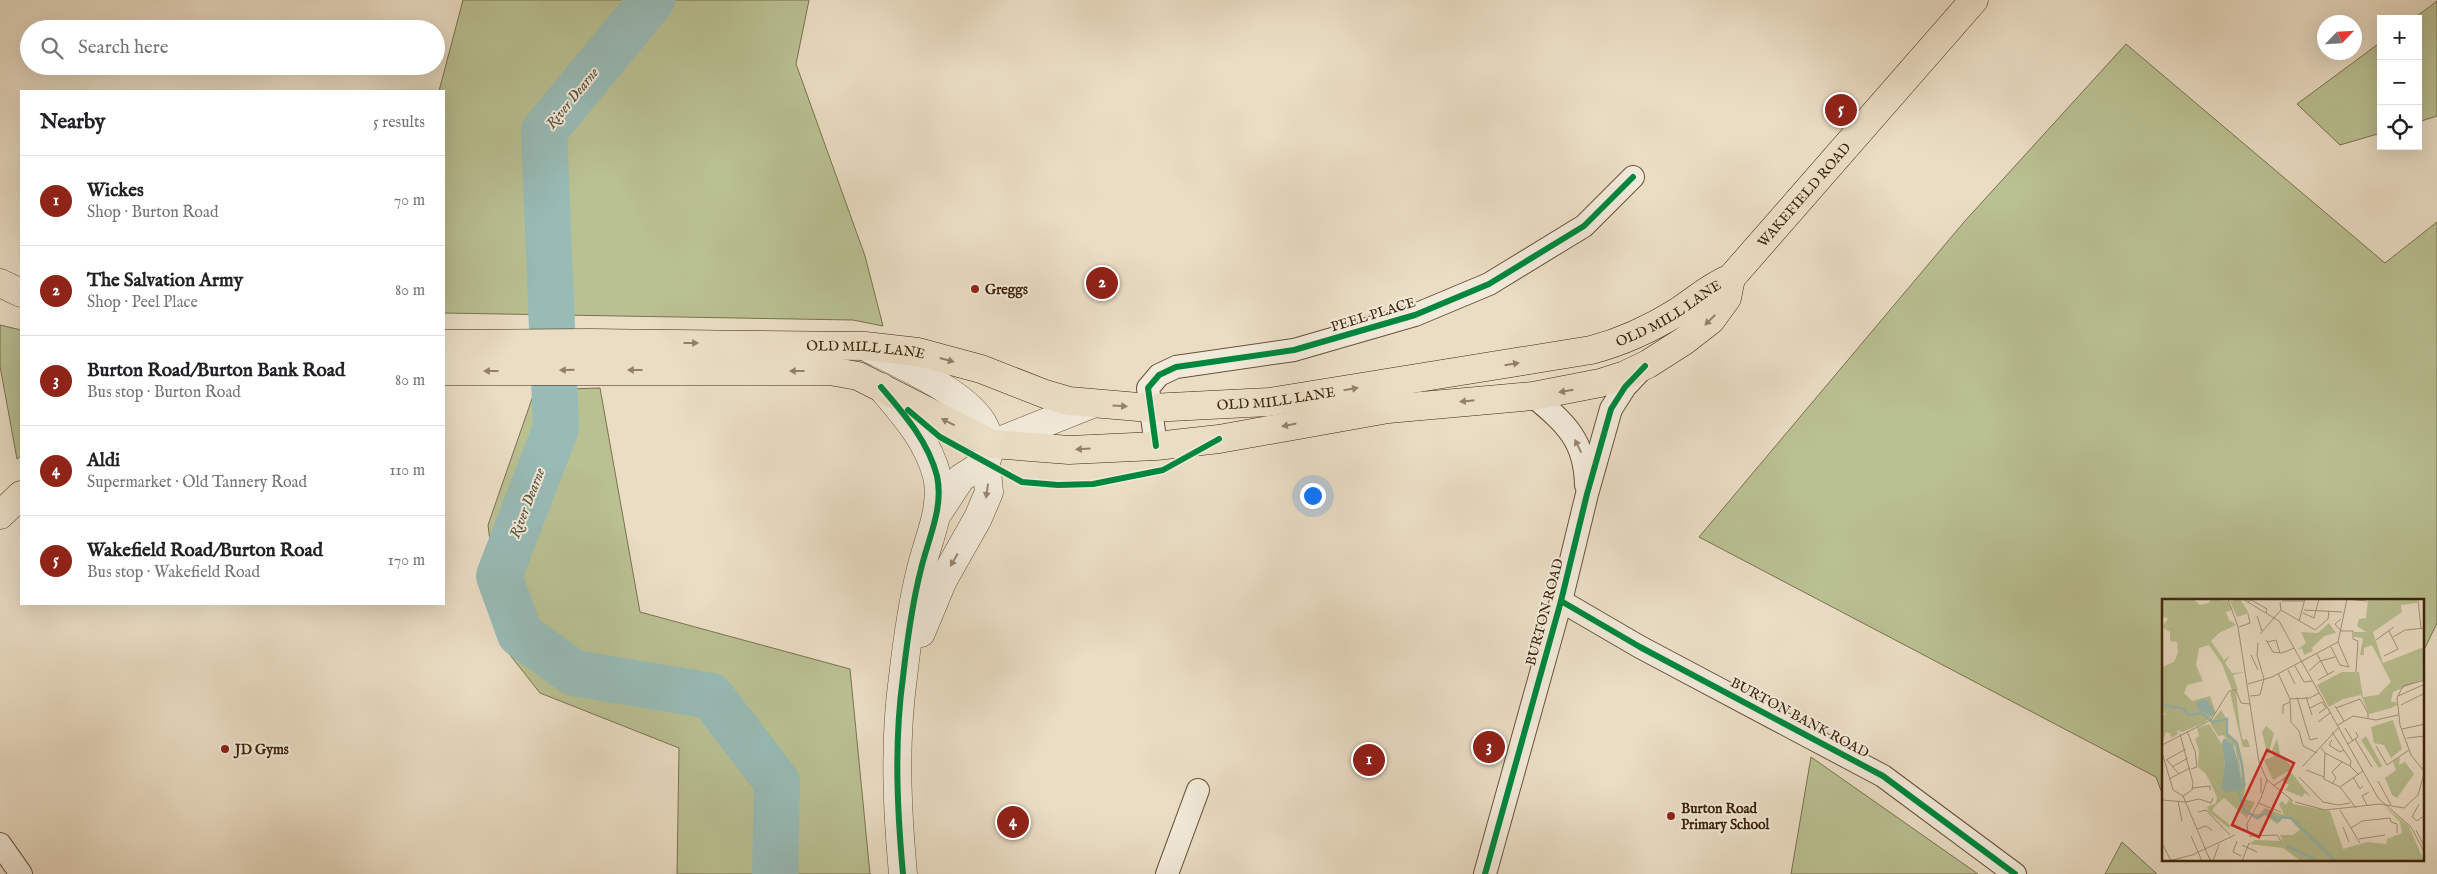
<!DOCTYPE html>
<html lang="en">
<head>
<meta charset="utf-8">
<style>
	:root { --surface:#fff; --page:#f6f6f6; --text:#202124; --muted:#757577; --line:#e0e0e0; --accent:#8f2418 }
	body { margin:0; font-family:"IM FELL English",serif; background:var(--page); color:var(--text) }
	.controls { position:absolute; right:15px; top:15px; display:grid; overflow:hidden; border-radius:0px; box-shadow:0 5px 20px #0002 }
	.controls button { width:45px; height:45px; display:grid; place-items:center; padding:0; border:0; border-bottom:1px solid var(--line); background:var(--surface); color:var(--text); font:25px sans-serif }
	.compass { position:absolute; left:2317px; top:15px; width:45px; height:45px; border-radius:50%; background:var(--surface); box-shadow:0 5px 20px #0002; rotate:65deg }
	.you { position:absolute; left:1312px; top:495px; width:18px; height:18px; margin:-12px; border:4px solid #fff; border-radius:50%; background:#1a73e8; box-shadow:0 0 0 8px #1a73e833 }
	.badge { display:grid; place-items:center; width:32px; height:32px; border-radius:50%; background:var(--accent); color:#fff; font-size:16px; font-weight:700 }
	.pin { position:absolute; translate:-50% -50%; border:2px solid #fff; box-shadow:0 1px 5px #0006 }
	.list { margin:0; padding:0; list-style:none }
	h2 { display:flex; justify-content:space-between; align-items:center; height:65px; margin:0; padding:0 20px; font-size:21px }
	h2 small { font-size:16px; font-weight:400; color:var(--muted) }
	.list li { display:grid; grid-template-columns:32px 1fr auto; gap:15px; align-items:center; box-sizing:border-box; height:90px; padding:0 20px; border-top:1px solid var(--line) }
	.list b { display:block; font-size:19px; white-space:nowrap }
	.list p { margin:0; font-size:16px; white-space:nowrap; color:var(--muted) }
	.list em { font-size:16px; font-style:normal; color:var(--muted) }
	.icon { flex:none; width:28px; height:28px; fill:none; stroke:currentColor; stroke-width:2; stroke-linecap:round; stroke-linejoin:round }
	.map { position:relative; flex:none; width:2437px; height:874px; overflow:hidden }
	.search { position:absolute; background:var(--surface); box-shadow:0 5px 20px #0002; left:20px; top:20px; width:425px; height:55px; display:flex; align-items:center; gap:12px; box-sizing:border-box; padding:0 18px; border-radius:28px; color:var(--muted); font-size:19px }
	.panel { position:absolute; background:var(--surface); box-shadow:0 5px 20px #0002; left:20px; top:90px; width:425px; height:515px; border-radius:0px }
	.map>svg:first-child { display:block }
	.green { fill:#b9c092; stroke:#7b724e }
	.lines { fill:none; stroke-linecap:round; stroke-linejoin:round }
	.river { stroke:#98bbb6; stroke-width:46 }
	.minor-casing { stroke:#685238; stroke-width:24 }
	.tertiary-casing { stroke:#685238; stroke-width:29 }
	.primary-casing { stroke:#3d2409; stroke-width:29 }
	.minor { stroke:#f1e9d9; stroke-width:22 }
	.tertiary { stroke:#f1e9d9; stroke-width:28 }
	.primary { stroke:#eaddc4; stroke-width:28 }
	.cycleway-casing { stroke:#f1e9d9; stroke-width:9 }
	.cycleway { stroke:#00873e; stroke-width:6 }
	.oneway { fill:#948066 }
	.oneway2 { fill:#978671 }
	.poi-dot { fill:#8f2418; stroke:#f1e9d9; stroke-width:2 }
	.labels { text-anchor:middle; stroke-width:4; stroke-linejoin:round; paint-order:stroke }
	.street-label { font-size:14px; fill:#3d2409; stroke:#f1e9d9 }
	.poi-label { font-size:14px; font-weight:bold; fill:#3d2409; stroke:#f1e9d9; text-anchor:start }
	.water-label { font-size:15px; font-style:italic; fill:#58513d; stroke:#f1e9d9 }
	.inset-river { fill:none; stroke:#98bbb6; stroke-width:2.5 }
	.inset-road { fill:none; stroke:#a59379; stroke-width:1 }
	.view { fill:#d62828; fill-opacity:0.15; stroke:#d62828; stroke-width:2.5 }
	.inset-edge { fill:none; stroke:#3d2409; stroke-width:2.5 }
</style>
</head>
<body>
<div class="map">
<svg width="2437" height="874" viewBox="0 0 2437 874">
	<rect width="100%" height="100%" fill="#eaddc4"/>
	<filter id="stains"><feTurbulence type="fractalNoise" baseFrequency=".004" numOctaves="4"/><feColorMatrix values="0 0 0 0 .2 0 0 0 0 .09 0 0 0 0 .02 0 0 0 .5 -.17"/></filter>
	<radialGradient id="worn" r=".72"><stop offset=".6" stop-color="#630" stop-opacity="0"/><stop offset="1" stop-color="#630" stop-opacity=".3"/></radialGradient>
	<g class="green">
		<path d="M 463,0 L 809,0 L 796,64 L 865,256 L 883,326 L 853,320 L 444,313 L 444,91 L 439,91 Z"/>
		<path d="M 2437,1 L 2437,116 L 2418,122 L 2418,19 L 2413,19 Z"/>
		<path d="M 2381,42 L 2381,133 L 2340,145 L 2297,104 Z"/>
		<path d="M 2126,44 L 2385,263 L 2437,222 L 2437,623 L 2423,652 L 2423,600 L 2163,600 L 2163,796 L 2156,777 L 1699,537 L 1964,222 Z"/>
		<path d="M 0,325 L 21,330 L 21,456 L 17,459 L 0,366 Z"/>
		<path d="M 600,388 L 640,612 L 850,669 L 870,874 L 677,874 L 679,748 L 540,693 L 503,646 L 488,525 L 535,390 Z"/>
		<path d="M 1811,757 L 1978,874 L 1791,874 Z"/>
		<path d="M 2122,842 L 2157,874 L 2105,874 Z"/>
	</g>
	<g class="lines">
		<path class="river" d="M 652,0 L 544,131 L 556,428 L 499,576 L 520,634 L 574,673 L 711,696 L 777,782 L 775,874"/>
		<defs>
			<g id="minor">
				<path d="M 1533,396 C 1566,424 1585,440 1586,485"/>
				<path d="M 1156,446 L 1148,388 L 1159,375 L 1176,367 L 1294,350 L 1415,315 L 1489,284 L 1584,226 L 1633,177"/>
				<path d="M 1561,601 L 1640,647 L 1883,776 L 2015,874"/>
				<path d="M 0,844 L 21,874"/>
				<path d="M 1167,874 L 1198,790"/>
				<path d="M 1485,874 L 1561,601 L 1587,494 L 1611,409 L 1625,387 L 1643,368"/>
			</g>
			<g id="tertiary">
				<path d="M 866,347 C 900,364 962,391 982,422 C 986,429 989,437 992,444 L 986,462 L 989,492 L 978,518 L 943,580 L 921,633"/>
				<path d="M 881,387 C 904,414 928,441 937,476 C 944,508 928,539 921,569 C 912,604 907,642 903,677 C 894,743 897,808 903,874"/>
				<path d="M 992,444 L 1092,404"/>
				<path d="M 938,513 L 961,478 L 986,462"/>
			</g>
			<g id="primary">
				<path d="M 0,283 L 21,293"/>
				<path id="s1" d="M 444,344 L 590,343 L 865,346 L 918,352 L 981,369 L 1045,394 L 1069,401 L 1150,408 L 1269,402 L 1591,350 C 1622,342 1652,328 1679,311 C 1697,299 1711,286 1731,278 L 1974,0"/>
				<path d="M 444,371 L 830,371 L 858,376 L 992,444 L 1069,450 L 1156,446 L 1219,439 L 1388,409 L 1533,396 L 1600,383 L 1625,375 L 1648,364 L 1684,341 L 1711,320 L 1727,298 L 1731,278"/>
				<path d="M 0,515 L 21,495"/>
			</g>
		</defs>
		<use href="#minor" class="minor-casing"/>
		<use href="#tertiary" class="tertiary-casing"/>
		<use href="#primary" class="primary-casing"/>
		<use href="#minor" class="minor"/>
		<use href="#tertiary" class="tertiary"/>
		<use href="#primary" class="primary"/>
		<defs>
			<g id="cycleway">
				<path d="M 881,387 C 904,414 928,441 937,476 C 944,508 928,539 921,569 C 912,604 907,642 903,677 C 894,743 897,808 903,874"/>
				<path d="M 908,410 L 940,437 L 1022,482 L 1058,485 L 1093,484 L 1163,470 L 1219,439"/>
				<path d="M 1156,446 L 1148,388 L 1159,375 L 1176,367 L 1294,350 L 1415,315 L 1489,284 L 1584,226 L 1633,177"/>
				<path d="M 1561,601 L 1640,647 L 1883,776 L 2015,874"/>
				<path d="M 1485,874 L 1561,601 L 1587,494 L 1611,409 L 1625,387 L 1645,366"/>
			</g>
		</defs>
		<use href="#cycleway" class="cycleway-casing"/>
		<use href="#cycleway" class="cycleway"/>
	</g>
	<defs><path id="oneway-solid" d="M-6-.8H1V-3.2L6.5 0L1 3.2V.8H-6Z" transform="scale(1.25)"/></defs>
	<g class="oneway">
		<use href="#oneway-solid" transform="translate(1710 320) rotate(135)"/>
		<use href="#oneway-solid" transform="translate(691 343)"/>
		<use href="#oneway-solid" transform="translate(947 360) rotate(15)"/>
		<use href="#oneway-solid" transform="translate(1512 364) rotate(-9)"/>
		<use href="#oneway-solid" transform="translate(567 370) rotate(179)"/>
		<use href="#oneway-solid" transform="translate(635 370) rotate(-180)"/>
		<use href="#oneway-solid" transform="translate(491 371) rotate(180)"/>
		<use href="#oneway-solid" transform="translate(797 371) rotate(-180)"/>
		<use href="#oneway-solid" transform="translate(1351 389) rotate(-9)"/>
		<use href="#oneway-solid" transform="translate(1566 391) rotate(170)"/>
		<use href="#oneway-solid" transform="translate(1467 401) rotate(174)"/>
		<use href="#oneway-solid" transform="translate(1120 406) rotate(3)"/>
		<use href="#oneway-solid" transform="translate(948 422) rotate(-153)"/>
		<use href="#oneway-solid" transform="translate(1289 425) rotate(169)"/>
		<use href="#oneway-solid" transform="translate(1083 449) rotate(177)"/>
	</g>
	<g class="oneway2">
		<use href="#oneway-solid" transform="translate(1578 446) rotate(-116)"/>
		<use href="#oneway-solid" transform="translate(987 491) rotate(98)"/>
		<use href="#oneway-solid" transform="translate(954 560) rotate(120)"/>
	</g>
	<g class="poi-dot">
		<circle cx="975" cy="289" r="5"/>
		<circle cx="225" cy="749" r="5"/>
		<circle cx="1671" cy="816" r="5"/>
	</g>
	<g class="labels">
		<g class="street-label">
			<text dy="5" stroke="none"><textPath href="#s1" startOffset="1429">WAKEFIELD ROAD</textPath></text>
			<text dy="5" stroke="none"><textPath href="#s1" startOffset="1246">OLD MILL LANE</textPath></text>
			<text transform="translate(1373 314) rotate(-17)" y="5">PEEL PLACE</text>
			<text dy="5" stroke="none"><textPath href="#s1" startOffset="422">OLD MILL LANE</textPath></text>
			<text dy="5" stroke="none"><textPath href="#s1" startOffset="841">OLD MILL LANE</textPath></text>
			<text transform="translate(1544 612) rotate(-75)" y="5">BURTON ROAD</text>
			<text transform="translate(1800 717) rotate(28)" y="5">BURTON BANK ROAD</text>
		</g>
		<g class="poi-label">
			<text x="985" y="294">Greggs</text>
			<text x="235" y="754">JD Gyms</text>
			<text x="1681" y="813">Burton Road<tspan x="1681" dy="16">Primary School</tspan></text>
		</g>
		<g class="water-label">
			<text transform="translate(572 98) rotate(-51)" y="5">River Dearne</text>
			<text transform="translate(527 503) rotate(-69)" y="5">River Dearne</text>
		</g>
	</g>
	<g transform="translate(2162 599)">
		<rect width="262" height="262" fill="#eaddc4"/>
		<path d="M 0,0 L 31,0 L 38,6 L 47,4 L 49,0 L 66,2 L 70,11 L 64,13 L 67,21 L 74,26 L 57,34 L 49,42 L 62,61 L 68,57 L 63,64 L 70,74 L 83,73 L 71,76 L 76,91 L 70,91 L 60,65 L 47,46 L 37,49 L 34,66 L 41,82 L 25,86 L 22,94 L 30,102 L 48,97 L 54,114 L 42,124 L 20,133 L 15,131 L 16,135 L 9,139 L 8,134 L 4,133 L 0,144 L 0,115 L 5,116 L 0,113 L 0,68 L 12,63 L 16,54 L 15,43 L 8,42 L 8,33 L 0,28 L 6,20 L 0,17 ZM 78,0 L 87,14 L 75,18 L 68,2 ZM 206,0 L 255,0 L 255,4 L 239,6 L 240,13 L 211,33 L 221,64 L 262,48 L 262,80 L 231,93 L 229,103 L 234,103 L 235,106 L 229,109 L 207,115 L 199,96 L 181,100 L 167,108 L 155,86 L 180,73 L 197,73 L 201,98 L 216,96 L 229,83 L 210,46 L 202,49 L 202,56 L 198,56 L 201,39 L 192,38 L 192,33 L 204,33 L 195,27 L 197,20 L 204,19 ZM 167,24 L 174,34 L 162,37 L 150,49 L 151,52 L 142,56 L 140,49 L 135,51 L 144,44 L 139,33 L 156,34 ZM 74,92 L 78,129 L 81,141 L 85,140 L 88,148 L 81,148 L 76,129 L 68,93 ZM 59,111 L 65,121 L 65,135 L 75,144 L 79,177 L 84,185 L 81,200 L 93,203 L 85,219 L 62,199 L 52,208 L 50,212 L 68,226 L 67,229 L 47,213 L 45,208 L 54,204 L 55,198 L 44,175 L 36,168 L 37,151 L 33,140 L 37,137 L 35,129 L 47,125 L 61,147 L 63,170 L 59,189 L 80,185 L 73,148 L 61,136 L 56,137 L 48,124 ZM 231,121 L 240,150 L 229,159 L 222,146 L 212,144 L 209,128 ZM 104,127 L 112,134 L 106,157 L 100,133 ZM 204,137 L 220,167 L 217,169 L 199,141 ZM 115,140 L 118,155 L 129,167 L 128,171 L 111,181 L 102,161 L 112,157 L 110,151 ZM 238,158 L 237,166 L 243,163 L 252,175 L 235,199 L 230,196 L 223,179 L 234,171 L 231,163 ZM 128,172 L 148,197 L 147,197 L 143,194 L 140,198 L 123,191 L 127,186 L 119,181 ZM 128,199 L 131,205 L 168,212 L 181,250 L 205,243 L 224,245 L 225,240 L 240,234 L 238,223 L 221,206 L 247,227 L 262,262 L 139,262 L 121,249 L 87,245 L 93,241 L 121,242 L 118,236 L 131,236 L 138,231 L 128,220 L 121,219 L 115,225 L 103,216 L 97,220 L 90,215 L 98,215 L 103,209 L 122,216 L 117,205 L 120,202 L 124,206 Z" fill="#b9c092"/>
		<path d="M 44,100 L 53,114 L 50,117 L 35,110 L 34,103 ZM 63,139 L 71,146 L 76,164 L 80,185 L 75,192 L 63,193 L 59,189 L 63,167 L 60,142 Z" fill="#98bbb6"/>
		<path class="inset-river" d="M 0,106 L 22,110 L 26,116 L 39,114 L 51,123 L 65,120 L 65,135 L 75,144 L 80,166 L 82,185 L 77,193 L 82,211 L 95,219 L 105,213 L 116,222 L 120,218 L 129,219 L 173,262M 125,247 L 156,262"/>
		<path class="inset-road" d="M 66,0 L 76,28 L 97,163 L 105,181 L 99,199 L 85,225 L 86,234M 81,0 L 117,22 L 216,199 L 249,228 L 263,254M 185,0 L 205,2M 256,0 L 259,30M 120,2 L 143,2M 86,3 L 89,1 L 105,10 L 104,14M 119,11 L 153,31 L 166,20 L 167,12M 142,11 L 180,13M 141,14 L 152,19 L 157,0M 95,17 L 100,32M 179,20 L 173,25 L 179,32 L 191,32 L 191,40 L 196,42 L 194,73M 137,22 L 143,0M 77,28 L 88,24 L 86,15M 98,35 L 119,11 L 118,3M 231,38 L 243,31 L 263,29M 104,41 L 111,53 L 120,54 L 132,49M 214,41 L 232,28M 105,43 L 114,41 L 118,54M 169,48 L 178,66 L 187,68 L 176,43M 155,55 L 166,76M 89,56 L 96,71M 222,57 L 236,50 L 227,32M 133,67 L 142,83 L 150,82M 126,71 L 133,85M 147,72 L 158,62 L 173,58M 116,74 L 128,100 L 129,123 L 137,132 L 141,147 L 155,154M 156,81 L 172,72M 86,85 L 110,78 L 176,43 L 185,0M 88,97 L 98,96 L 102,80 L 95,56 L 96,44M 236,97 L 263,85M 135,98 L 148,141 L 156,139M 144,98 L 150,116M 128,100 L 148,99 L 157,94M 239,106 L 263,94M 173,107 L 182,122M 148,109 L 160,103 L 164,109 L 157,114M 174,109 L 198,100 L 206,114 L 206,120M 121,115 L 121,106 L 128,103M 156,123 L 169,113M 176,126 L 191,117 L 214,121 L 236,116M 183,129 L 191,142M 240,130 L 263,125M 25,132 L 33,152 L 35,168 L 29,170M 170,133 L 189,162 L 188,167M 18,135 L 31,184 L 30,191 L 21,197M 245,139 L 263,137M 193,140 L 210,168M 170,141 L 167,146 L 178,153 L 182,151M 186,145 L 196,138 L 194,133M 0,146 L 49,121 L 67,92 L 74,91 L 79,104 L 88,105M 214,147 L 225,166 L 247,151M 159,149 L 163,154 L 162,180 L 178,188 L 194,209M 0,153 L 11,191 L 21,197M 163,154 L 188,167 L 196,175M 4,161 L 24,150M 5,161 L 17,175M 141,167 L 177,128M 10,168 L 26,159M 144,171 L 162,178M 262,172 L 249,156 L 238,126 L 235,99 L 241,87 L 263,81M 137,178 L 161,203 L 176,206 L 188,204M 191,178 L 198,190 L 201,187M 7,180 L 28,169M 105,181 L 131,202M 216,182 L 229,206M 170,185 L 174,179 L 170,173 L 180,163M 111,187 L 128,176M 178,188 L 201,172M 30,189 L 48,187 L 48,191M 99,194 L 99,178M 21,197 L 48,261 L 52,262M 0,201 L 23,203M 16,202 L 20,222M 24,203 L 37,200 L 49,204 L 51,199M 133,203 L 163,211 L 218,205 L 242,209 L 256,196 L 263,171M 96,204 L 119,213M 257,205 L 250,218 L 255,222 L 263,216M 205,206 L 200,197 L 207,193M 178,211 L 198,244M 36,213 L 44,211 L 68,236M 181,228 L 187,243M 189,229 L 200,222 L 228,219 L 229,223 L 235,225 L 235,234M 35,230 L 44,227 L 50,231M 254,231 L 263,249M 29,237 L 40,262M 87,237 L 115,236 L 119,242M 197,240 L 223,236M 75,242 L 71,253 L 79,257M 0,244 L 9,262M 80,246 L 95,253M 7,262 L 30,256 L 73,236M 51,262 L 57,245M 80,262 L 87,244"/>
		<path class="view" d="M 105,151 L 132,164 L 97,238 L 70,226 Z"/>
		<rect width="262" height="262" class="inset-edge"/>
	</g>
	<rect width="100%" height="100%" filter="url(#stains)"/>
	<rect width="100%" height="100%" fill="url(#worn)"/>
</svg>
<div class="controls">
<button>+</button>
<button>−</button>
<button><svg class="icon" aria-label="locate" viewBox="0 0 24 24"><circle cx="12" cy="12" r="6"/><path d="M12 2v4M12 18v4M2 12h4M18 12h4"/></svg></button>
</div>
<svg class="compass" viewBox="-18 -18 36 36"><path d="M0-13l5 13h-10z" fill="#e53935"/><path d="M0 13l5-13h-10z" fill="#757577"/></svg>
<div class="you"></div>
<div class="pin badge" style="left:1369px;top:760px">1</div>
<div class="pin badge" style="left:1102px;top:283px">2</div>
<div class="pin badge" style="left:1489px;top:747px">3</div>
<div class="pin badge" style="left:1013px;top:822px">4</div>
<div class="pin badge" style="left:1841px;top:110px">5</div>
<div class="search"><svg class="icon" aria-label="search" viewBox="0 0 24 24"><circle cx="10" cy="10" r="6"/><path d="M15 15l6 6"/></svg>Search here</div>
<section class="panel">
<h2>Nearby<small>5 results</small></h2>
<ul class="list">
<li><span class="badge">1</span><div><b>Wickes</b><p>Shop · Burton Road</p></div><em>70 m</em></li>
<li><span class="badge">2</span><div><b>The Salvation Army</b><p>Shop · Peel Place</p></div><em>80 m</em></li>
<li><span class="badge">3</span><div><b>Burton Road/Burton Bank Road</b><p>Bus stop · Burton Road</p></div><em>80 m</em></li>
<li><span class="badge">4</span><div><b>Aldi</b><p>Supermarket · Old Tannery Road</p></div><em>110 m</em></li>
<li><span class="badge">5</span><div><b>Wakefield Road/Burton Road</b><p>Bus stop · Wakefield Road</p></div><em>170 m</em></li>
</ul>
</section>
</div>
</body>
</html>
